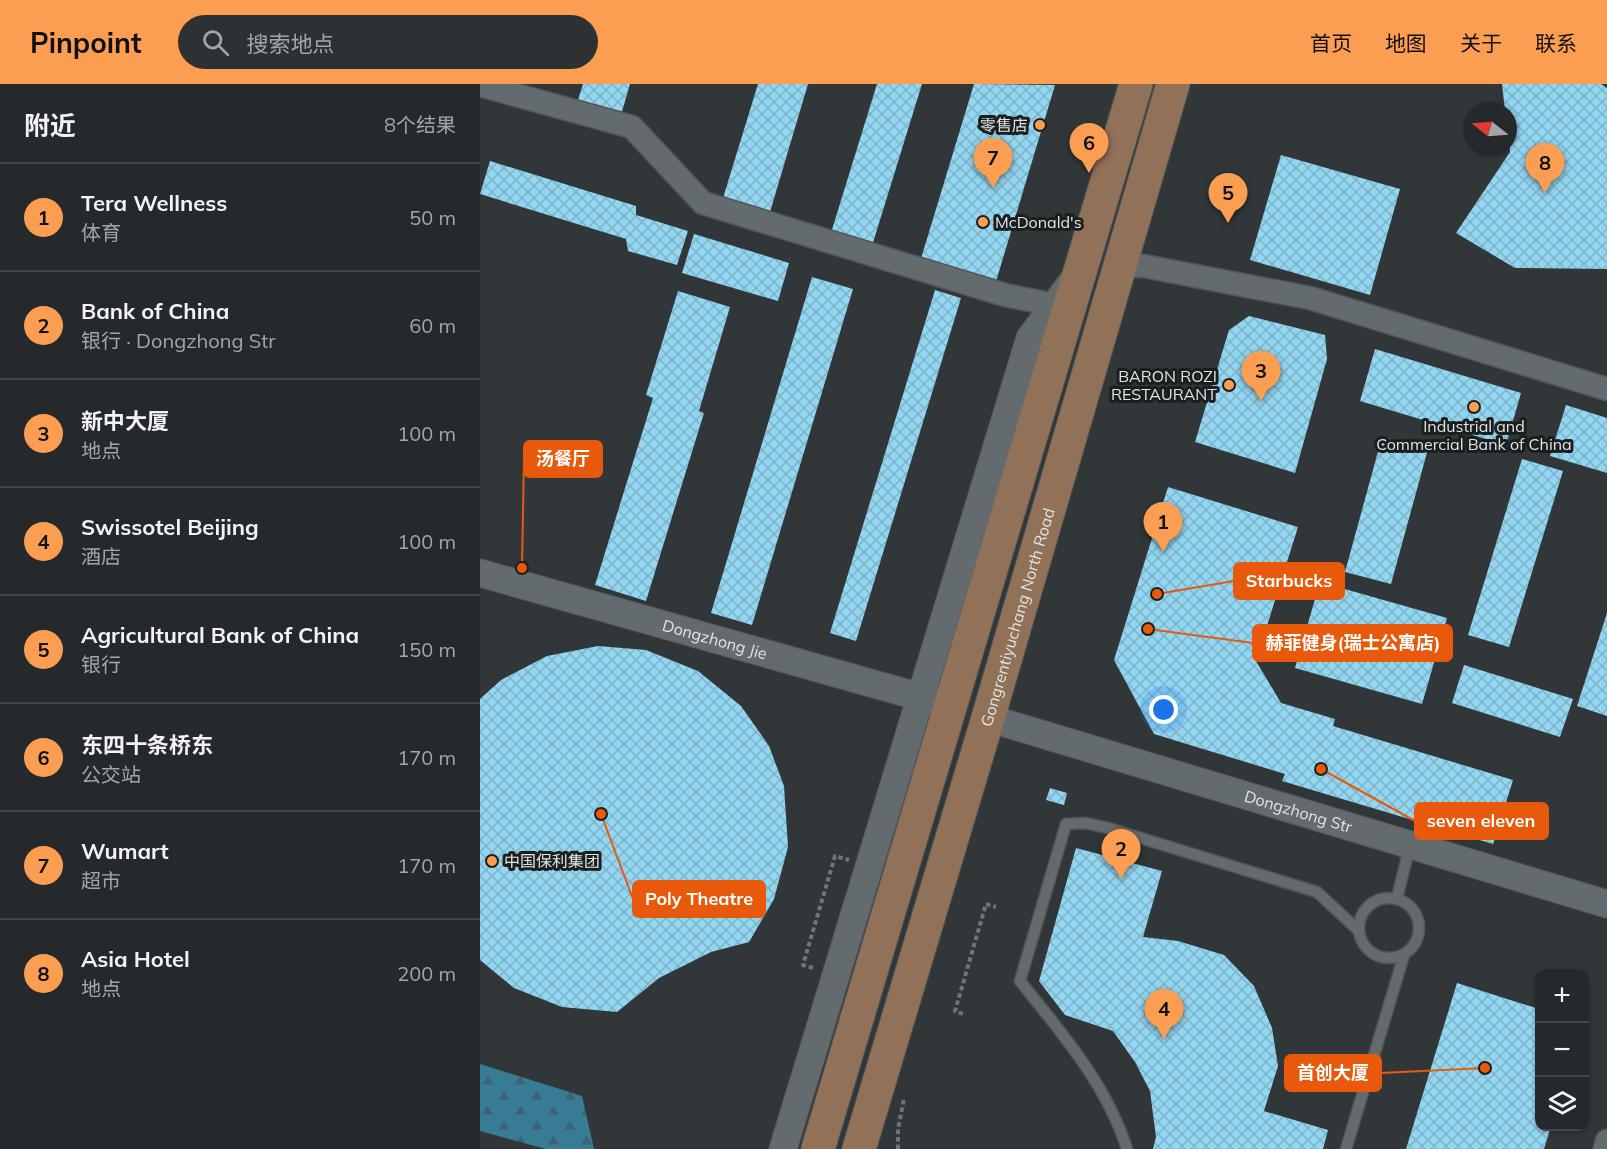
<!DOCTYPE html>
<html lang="zh">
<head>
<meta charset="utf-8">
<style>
	:root { --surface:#25292b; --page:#2d3133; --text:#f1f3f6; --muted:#a3a6a9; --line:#424547; --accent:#fb9e51 }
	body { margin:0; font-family:Mulish,"Noto Sans SC",sans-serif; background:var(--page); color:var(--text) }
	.controls { position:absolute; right:18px; bottom:18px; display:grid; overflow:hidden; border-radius:12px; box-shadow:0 2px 4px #0004 }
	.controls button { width:54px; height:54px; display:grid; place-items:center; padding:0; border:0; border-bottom:2px solid var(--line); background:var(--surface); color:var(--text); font:30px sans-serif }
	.compass { position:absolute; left:983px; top:18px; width:54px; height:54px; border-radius:50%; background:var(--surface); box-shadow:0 2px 4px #0004; rotate:287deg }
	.you { position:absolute; left:684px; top:626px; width:21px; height:21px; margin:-15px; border:4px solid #fff; border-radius:50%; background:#1a73e8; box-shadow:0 0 0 9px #1a73e833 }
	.badge { display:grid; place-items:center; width:39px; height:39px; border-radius:50%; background:var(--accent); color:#111; font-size:20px; font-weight:700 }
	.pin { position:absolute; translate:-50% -50px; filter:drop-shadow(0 2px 3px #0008) }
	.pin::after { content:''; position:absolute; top:32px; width:21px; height:18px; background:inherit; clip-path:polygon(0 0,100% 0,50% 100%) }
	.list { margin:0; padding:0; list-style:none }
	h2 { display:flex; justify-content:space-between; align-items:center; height:78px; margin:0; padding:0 24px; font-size:26px }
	h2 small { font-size:20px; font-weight:400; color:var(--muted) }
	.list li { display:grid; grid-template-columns:39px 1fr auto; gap:18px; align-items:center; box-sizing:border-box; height:108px; padding:0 24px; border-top:2px solid var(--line) }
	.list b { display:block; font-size:22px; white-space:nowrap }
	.list p { margin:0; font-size:20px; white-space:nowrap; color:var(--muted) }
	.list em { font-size:20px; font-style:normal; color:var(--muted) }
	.icon { flex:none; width:33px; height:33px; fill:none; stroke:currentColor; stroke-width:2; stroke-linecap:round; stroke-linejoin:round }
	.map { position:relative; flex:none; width:1127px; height:1065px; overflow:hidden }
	header { display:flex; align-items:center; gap:36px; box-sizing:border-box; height:84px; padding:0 30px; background:var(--accent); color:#111 }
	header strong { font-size:28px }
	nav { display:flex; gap:33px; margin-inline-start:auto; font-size:21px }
	.search { width:420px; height:54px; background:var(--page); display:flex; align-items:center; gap:15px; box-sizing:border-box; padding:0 21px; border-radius:33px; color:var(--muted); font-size:22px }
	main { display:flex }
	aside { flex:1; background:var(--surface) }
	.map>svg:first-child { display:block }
	.forest { fill:url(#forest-firs) }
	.building { fill:url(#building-cross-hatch) }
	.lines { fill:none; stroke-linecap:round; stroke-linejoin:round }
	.service-casing { stroke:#515657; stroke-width:13 }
	.minor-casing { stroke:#515657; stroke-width:25 }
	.tertiary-casing { stroke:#515657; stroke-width:29 }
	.primary-casing { stroke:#515657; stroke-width:35 }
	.path { stroke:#707577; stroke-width:4; stroke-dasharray:4.5 3; stroke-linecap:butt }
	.service { stroke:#646b6e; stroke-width:10 }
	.minor { stroke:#646b6e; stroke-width:22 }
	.tertiary { stroke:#646b6e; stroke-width:27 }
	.primary { stroke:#917157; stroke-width:33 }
	.poi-dot { fill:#fb9e51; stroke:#1b1e1f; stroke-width:2 }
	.labels { text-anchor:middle; stroke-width:6; stroke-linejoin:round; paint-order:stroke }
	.poi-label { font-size:16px; fill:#e1e5e6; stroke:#1b1e1f; text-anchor:end }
	.street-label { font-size:16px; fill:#e1e5e6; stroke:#1b1e1f }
	.leader { fill:none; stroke:#e8590c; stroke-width:2 }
	.callout-dot { fill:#e8590c; stroke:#1b1e1f; stroke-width:2 }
	.callout { fill:#e8590c; stroke:#e8590c; stroke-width:2 }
	.callout-label { font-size:18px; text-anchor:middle; font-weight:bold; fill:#fff }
</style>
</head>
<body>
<header>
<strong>Pinpoint</strong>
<div class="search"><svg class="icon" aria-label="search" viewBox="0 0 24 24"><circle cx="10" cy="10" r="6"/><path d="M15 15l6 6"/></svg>搜索地点</div>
<nav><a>首页</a><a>地图</a><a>关于</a><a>联系</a></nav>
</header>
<main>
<aside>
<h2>附近<small>8个结果</small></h2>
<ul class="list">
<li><span class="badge">1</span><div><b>Tera Wellness</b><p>体育</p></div><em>50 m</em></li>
<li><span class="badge">2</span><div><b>Bank of China</b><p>银行 · Dongzhong Str</p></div><em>60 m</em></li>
<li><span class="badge">3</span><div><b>新中大厦</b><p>地点</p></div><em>100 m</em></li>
<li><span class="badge">4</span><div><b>Swissotel Beijing</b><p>酒店</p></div><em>100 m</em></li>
<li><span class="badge">5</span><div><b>Agricultural Bank of China</b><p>银行</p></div><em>150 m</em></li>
<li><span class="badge">6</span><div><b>东四十条桥东</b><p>公交站</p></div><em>170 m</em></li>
<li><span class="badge">7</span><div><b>Wumart</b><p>超市</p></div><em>170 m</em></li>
<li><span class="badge">8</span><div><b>Asia Hotel</b><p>地点</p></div><em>200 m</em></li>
</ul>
</aside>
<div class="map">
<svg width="1127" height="1065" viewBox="0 0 1127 1065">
	<defs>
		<pattern id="forest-firs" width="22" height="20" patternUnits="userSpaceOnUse" patternTransform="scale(1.5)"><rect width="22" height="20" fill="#377b94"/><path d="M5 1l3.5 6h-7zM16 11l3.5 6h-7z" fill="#3d6370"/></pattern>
		<pattern id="building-cross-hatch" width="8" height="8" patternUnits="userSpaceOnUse" patternTransform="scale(1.5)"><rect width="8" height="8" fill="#92d6f2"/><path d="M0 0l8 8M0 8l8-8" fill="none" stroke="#7eb2c7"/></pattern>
	</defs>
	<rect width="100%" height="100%" fill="#313739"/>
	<path class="forest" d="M 0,980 L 102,1012 L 114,1065 L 66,1065 L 0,1047 Z"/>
	<g class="building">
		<path d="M 103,0 L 150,0 L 141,31 L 97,19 Z"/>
		<path d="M 278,0 L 328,0 L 290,128 L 243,114 Z"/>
		<path d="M 397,0 L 442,0 L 391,165 L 350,152 Z"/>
		<path d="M 494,0 L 575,1 L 514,204 L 439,181 Z"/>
		<path d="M 1022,0 L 1121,0 L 1127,4 L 1127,185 L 1035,184 L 976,149 L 1030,68 L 1028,27 L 1025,27 Z"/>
		<path d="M 801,71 L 920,105 L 890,211 L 770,176 Z"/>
		<path d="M 10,77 L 156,122 L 156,131 L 208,147 L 197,181 L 148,167 L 146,155 L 0,110 Z"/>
		<path d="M 214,150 L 309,179 L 298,217 L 202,189 Z"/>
		<path d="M 332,193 L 373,205 L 272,541 L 231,529 Z"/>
		<path d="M 455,206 L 481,214 L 376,557 L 350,549 Z"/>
		<path d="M 198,207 L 250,223 L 219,327 L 224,329 L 166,517 L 115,501 L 173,314 L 166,311 Z"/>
		<path d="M 769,232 L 845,251 L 847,275 L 815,389 L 715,358 L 749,246 Z"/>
		<path d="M 895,265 L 1041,309 L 1026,361 L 880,317 Z"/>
		<path d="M 1086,321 L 1127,334 L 1127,389 L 1070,372 Z"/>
		<path d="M 902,353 L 948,365 L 911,500 L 865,488 Z"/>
		<path d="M 1042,375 L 1083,387 L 1029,563 L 988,551 Z"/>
		<path d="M 688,403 L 818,443 L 776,577 L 801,619 L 855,635 L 853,642 L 1033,696 L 1013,760 L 802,697 L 805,690 L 674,650 L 634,576 Z"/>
		<path d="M 840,498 L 967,534 L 942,620 L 815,584 Z"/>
		<path d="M 1127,529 L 1127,632 L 1097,622 Z"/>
		<path d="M 118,562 L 166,566 L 218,587 L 261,622 L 289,662 L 304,702 L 308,763 L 294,815 L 269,858 L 231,868 L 179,894 L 137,928 L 82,923 L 34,904 L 0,876 L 0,615 L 21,596 L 67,572 Z"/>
		<path d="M 984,581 L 1093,615 L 1080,653 L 972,619 Z"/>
		<path d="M 570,704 L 587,709 L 584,721 L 566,716 Z"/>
		<path d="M 596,764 L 682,787 L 663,853 L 698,857 L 744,871 L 774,902 L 792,944 L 798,982 L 784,1027 L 848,1046 L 843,1065 L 673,1065 L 676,1053 L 670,1007 L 655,978 L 633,947 L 585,931 L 559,897 Z"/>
		<path d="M 977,899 L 1059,925 L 1059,1042 L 1071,1042 L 1064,1065 L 926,1065 Z"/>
	</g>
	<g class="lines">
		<defs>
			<g id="service">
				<circle cx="909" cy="844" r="30"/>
				<path d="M 917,814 L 930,761"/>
				<path d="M 647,1065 C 627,1001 581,948 540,897 L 586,740 L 605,739 L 628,744 L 837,808 L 877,845"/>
				<path d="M 866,1065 L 924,871"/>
			</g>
			<g id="minor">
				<path d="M 0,1 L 152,43 L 223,119 L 525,211 L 560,218 L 572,223"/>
				<path d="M 641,182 L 664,182 L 830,214 L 1127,305"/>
				<path d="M 1125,1065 L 1127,1057"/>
			</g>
			<g id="tertiary">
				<path id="s1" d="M 0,489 L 458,618"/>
				<path id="s2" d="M 508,634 L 1127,820"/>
				<path d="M 303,1065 L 550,254 L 595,194"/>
			</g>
			<g id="primary">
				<path d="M 338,1065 L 656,0"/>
				<path id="s3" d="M 379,1065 L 508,634 L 693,0"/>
			</g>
		</defs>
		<use href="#service" class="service-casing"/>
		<use href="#minor" class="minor-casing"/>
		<use href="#tertiary" class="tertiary-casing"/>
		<use href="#primary" class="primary-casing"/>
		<g class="path">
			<path d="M 333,884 L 323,881 L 355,772 L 369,776"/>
			<path d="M 483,930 L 475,927 L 506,820 L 516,823"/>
			<path d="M 418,1065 L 418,1045 L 424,1015"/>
		</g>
		<use href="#service" class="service"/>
		<use href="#minor" class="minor"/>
		<use href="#tertiary" class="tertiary"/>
		<use href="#primary" class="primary"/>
	</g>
	<g class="poi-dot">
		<circle cx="560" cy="41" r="6"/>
		<circle cx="503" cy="138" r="6"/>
		<circle cx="749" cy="301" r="6"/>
		<circle cx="994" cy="323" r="6"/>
		<circle cx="12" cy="777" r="6"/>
	</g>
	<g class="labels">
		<g class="poi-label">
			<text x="548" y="47">零售店</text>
			<text x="515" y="144" text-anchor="start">McDonald's</text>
			<text x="737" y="298">BARON ROZI<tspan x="737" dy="18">RESTAURANT</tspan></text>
			<text x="994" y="348" text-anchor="middle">Industrial and<tspan x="994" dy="18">Commercial Bank of China</tspan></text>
			<text x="24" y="783" text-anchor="start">中国保利集团</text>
		</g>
		<g class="street-label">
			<text dy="6" stroke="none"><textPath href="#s3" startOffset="555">Gongrentiyuchang North Road</textPath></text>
			<text dy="6" stroke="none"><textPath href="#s1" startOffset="244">Dongzhong Jie</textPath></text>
			<text dy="6" stroke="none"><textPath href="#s2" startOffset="324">Dongzhong Str</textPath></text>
		</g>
	</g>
	<path class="leader" d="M42 484L44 375M677 510L754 497M668 545L773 559M841 685L935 737M121 730L153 815M1005 984L901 989"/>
	<g class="callout-dot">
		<circle cx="42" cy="484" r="6"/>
		<circle cx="677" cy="510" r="6"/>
		<circle cx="668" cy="545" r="6"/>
		<circle cx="841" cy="685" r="6"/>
		<circle cx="121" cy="730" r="6"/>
		<circle cx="1005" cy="984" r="6"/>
	</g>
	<g class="callout">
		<rect x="44" y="357" width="78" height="36" rx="6"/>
		<rect x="754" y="479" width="110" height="36" rx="6"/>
		<rect x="773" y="541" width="199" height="36" rx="6"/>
		<rect x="935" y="719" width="133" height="36" rx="6"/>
		<rect x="153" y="797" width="132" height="36" rx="6"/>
		<rect x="805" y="971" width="96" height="36" rx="6"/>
	</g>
	<g class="callout-label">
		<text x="83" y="381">汤餐厅</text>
		<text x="809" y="503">Starbucks</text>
		<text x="873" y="565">赫菲健身(瑞士公寓店)</text>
		<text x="1001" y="743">seven eleven</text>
		<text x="219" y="821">Poly Theatre</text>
		<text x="853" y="995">首创大厦</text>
	</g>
</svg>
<div class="controls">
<button>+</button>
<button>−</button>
<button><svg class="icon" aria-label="layers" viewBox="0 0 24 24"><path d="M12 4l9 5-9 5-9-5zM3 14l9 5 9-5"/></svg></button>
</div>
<svg class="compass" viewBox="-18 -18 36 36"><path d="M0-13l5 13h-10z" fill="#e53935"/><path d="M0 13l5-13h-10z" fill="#a3a6a9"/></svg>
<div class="you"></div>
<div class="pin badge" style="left:683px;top:468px">1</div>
<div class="pin badge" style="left:641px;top:795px">2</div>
<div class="pin badge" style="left:781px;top:317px">3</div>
<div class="pin badge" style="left:684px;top:955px">4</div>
<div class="pin badge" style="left:748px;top:139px">5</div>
<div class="pin badge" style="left:609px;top:89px">6</div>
<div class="pin badge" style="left:513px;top:104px">7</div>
<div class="pin badge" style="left:1065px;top:109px">8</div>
</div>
</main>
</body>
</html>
